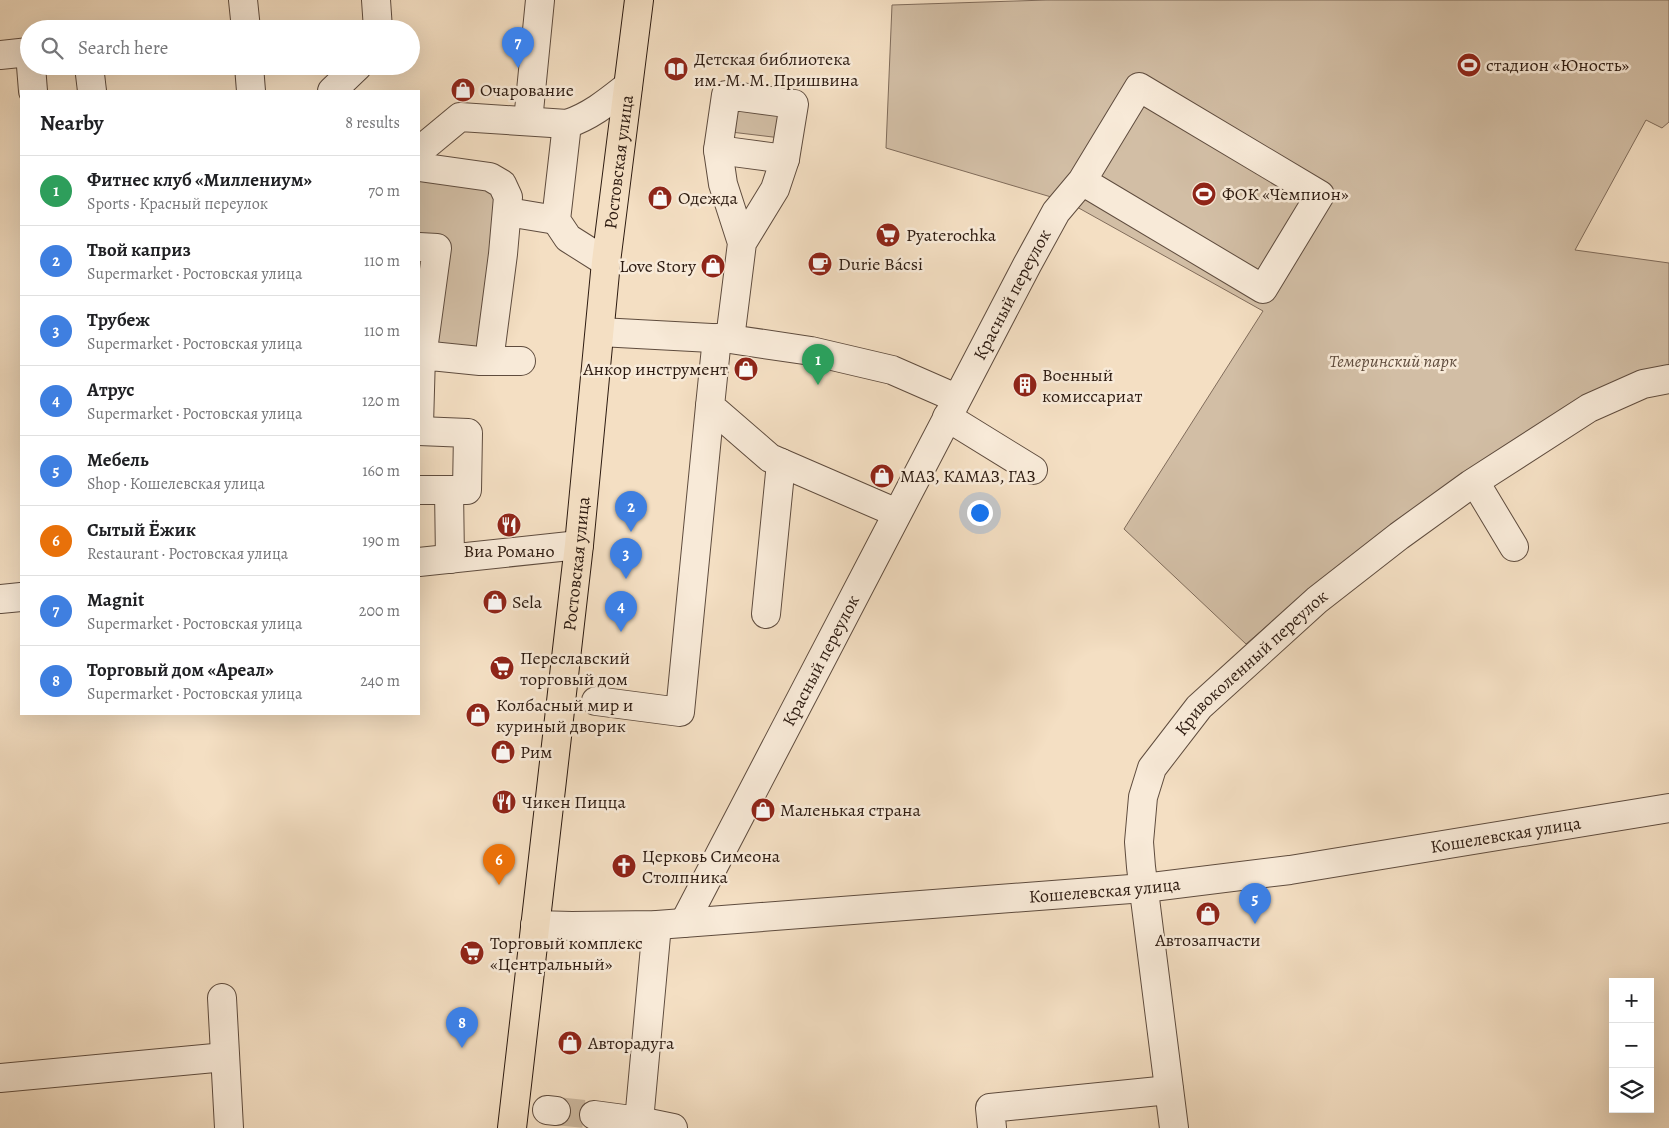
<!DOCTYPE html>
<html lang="en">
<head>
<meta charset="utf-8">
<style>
	:root { --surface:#fff; --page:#f2f2f2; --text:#202124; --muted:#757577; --line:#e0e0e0; --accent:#8f2418 }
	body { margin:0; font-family:Alegreya,serif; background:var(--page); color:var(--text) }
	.controls { position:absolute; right:15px; bottom:15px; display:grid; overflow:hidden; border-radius:0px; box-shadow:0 5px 20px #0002 }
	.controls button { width:45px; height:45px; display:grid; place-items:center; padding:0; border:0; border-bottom:1px solid var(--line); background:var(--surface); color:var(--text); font:25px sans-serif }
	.you { position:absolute; left:979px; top:512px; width:18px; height:18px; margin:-12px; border:4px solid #fff; border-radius:50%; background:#1a73e8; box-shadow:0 0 0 8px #1a73e833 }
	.badge { display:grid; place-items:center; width:32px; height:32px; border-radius:50%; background:var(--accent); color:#fff; font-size:16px; font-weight:700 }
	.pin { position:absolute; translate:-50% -41px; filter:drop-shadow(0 1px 2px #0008) }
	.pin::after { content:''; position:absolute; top:26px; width:18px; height:15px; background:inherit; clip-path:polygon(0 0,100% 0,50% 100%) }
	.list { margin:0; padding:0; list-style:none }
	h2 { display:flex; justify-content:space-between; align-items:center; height:65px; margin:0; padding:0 20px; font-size:21px }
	h2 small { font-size:16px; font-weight:400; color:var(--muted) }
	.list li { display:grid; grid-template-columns:32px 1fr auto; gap:15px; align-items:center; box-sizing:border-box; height:70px; padding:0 20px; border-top:1px solid var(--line) }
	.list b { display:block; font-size:19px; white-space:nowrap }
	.list p { margin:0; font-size:16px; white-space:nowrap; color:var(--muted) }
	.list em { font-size:16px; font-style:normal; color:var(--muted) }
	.icon { flex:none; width:28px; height:28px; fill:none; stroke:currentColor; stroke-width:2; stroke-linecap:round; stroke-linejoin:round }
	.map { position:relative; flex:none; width:1669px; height:1128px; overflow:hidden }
	.search { position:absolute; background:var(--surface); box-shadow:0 5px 20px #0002; left:20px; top:20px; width:400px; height:55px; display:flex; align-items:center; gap:12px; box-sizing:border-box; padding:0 18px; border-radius:28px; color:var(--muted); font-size:19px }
	.panel { position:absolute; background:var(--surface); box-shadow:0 5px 20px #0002; left:20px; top:90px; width:400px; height:625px; border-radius:0px }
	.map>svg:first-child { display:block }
	.green { fill:#d2bea5; stroke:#806c5b }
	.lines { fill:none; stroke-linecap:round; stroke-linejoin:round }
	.minor-tunnel { stroke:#ccb89f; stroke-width:28; stroke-dasharray:28 14; stroke-linecap:butt }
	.minor-casing { stroke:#5f4c3e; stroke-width:30 }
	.major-casing { stroke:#2d1b11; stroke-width:30 }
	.minor { stroke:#f8ead8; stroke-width:28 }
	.major { stroke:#f4dfc3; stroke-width:28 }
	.labels { text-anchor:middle; stroke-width:5; stroke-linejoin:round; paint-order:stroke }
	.poi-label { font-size:18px; fill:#2d1b11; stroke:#f8ead8; text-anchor:start }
	.street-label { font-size:18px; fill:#2d1b11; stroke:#f8ead8 }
	.park-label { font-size:18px; font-style:italic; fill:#5f4c3d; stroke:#f8ead8 }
</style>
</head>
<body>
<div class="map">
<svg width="1669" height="1128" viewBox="0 0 1669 1128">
	<rect width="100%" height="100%" fill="#f4dfc3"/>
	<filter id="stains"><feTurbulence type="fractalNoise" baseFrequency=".004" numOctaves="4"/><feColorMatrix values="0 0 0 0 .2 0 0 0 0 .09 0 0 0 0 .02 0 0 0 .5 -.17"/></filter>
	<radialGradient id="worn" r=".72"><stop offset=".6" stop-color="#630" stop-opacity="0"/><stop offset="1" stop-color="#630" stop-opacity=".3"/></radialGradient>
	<g class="green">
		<path d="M 1047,0 L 1669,0 L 1669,122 L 1662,128 L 1646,120 L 1575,250 L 1669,263 L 1669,365 L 1662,366 L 1620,382 C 1492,465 1360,543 1246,644 L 1124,529 L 1263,311 L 1068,202 L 886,148 L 892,5 Z"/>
		<path d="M 734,102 L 785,108 L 781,138 L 731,132 Z"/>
		<path d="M 419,172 L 498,191 L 480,361 L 421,355 L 437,249 L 419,247 Z"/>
	</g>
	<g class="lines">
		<path class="minor-tunnel" d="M 556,1111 L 594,1115"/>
		<defs>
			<g id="minor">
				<path d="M 243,0 L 246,29"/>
				<path d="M 376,0 L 378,29"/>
				<path d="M 0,55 L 29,52"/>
				<path d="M 31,66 L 33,91"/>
				<path d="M 89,66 L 92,91"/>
				<path d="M 249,66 L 251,91"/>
				<path d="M 332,91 L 358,66"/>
				<path d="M 528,121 L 540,0"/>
				<path d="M 718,150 L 785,159"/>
				<path d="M 419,151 L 460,117 L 567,124"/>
				<path d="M 419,167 L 490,177 L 502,184 L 508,197 L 503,254 L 491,346"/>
				<path d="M 508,212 L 556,220"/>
				<path d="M 419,247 L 437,248 L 424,343 L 421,355 L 419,355"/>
				<path d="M 606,262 L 568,238 L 556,220 L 567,124 C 591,116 609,101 628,86"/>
				<path d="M 600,332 L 730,339 L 811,351 L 892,370 L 956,398"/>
				<path d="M 717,338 L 710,406 L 770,458 L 897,513"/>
				<path d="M 730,339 L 742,243 L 723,184 L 718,150 L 726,95 L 794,104 L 785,159 L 775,189 L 742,243"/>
				<path d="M 947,417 L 1033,470"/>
				<path d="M 419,425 L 421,355 L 480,361 L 521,361"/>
				<path d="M 419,431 L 468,433 L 467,490 L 419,490"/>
				<path d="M 1475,482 L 1514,547"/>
				<path d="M 449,490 L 450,559"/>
				<path d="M 419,562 L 579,545"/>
				<path d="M 0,599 L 21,597"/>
				<path d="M 766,614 L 781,463"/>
				<path d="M 596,701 L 680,712 L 710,406"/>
				<path id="s1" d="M 684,923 L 1027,265 L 1056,212 L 1082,181 L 1139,87 L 1320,195 L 1263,289 L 1082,181"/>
				<path id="s2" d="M 535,925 L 572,926 L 657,925 L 1144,888 L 1290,870 L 1669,808"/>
				<path d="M 222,998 L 229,1128"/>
				<path d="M 0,1078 L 225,1057"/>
				<path d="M 547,1110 L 556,1111"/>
				<path d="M 594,1115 L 639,1121 L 657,925"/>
				<path d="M 639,1121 L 673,1128"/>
				<path d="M 992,1128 L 990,1108 L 1169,1090"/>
				<path id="s3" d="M 1174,1128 L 1141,867 L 1139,842 L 1143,797 L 1152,768 L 1199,707 L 1317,600 L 1399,536 L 1471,484 L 1589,408 L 1643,384 L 1669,379"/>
			</g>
			<g id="major">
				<path id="s4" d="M 512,1128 L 579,545 L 606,262 L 639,0"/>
			</g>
		</defs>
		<use href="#minor" class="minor-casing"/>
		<use href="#major" class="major-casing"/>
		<use href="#minor" class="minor"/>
		<use href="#major" class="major"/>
	</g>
	<defs>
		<symbol id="stadium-disc" viewBox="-11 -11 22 22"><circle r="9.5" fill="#8f2418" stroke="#f8ead8"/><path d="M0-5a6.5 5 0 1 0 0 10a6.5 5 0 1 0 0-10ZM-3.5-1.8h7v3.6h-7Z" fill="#fff"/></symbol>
		<symbol id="library-disc" viewBox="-11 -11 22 22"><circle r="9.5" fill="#8f2418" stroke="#f8ead8"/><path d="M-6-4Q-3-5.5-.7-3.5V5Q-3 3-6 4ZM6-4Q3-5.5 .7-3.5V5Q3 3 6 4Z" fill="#fff"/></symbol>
		<symbol id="shop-disc" viewBox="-11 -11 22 22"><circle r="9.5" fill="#8f2418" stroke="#f8ead8"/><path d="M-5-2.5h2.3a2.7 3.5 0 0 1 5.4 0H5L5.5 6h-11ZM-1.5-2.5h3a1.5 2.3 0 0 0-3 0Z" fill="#fff"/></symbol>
		<symbol id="supermarket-disc" viewBox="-11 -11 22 22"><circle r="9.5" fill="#8f2418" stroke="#f8ead8"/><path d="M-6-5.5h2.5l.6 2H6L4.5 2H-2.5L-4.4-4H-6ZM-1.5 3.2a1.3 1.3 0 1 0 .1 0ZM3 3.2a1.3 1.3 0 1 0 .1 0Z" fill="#fff"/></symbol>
		<symbol id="cafe-disc" viewBox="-11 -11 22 22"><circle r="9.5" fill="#8f2418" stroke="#f8ead8"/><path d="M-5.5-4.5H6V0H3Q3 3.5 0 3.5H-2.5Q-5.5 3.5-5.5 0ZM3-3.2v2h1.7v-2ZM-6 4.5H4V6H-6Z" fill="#fff"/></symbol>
		<symbol id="building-disc" viewBox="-11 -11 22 22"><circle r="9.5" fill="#8f2418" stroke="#f8ead8"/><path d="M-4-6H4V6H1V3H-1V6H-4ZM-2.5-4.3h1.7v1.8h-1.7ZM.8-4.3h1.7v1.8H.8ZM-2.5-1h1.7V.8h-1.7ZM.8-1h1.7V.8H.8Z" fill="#fff"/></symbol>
		<symbol id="restaurant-disc" viewBox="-11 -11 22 22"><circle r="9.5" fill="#8f2418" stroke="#f8ead8"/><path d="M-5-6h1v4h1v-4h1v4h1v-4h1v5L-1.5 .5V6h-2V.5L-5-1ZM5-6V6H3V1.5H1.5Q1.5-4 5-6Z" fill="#fff"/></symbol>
		<symbol id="church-disc" viewBox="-11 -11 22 22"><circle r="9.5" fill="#8f2418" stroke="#f8ead8"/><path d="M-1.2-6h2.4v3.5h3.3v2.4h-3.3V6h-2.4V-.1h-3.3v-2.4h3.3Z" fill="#fff"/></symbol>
	</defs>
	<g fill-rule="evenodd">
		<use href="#stadium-disc" x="1455" y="51" width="28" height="28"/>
		<use href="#library-disc" x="662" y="55" width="28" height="28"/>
		<use href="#shop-disc" x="449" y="76" width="28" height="28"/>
		<use href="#stadium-disc" x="1190" y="180" width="28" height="28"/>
		<use href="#shop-disc" x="646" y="184" width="28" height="28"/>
		<use href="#supermarket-disc" x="874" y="221" width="28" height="28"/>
		<use href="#cafe-disc" x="806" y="250" width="28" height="28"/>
		<use href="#shop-disc" x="699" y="252" width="28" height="28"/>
		<use href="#shop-disc" x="732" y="355" width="28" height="28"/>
		<use href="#building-disc" x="1011" y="371" width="28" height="28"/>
		<use href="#shop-disc" x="868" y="462" width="28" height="28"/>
		<use href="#restaurant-disc" x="495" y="511" width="28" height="28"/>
		<use href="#shop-disc" x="481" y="588" width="28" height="28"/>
		<use href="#supermarket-disc" x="488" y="654" width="28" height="28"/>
		<use href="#shop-disc" x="464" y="701" width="28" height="28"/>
		<use href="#shop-disc" x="489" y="738" width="28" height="28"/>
		<use href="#restaurant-disc" x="490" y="788" width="28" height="28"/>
		<use href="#shop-disc" x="749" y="796" width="28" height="28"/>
		<use href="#church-disc" x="610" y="852" width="28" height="28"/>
		<use href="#shop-disc" x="1194" y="900" width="28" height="28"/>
		<use href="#supermarket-disc" x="458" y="939" width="28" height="28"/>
		<use href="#shop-disc" x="556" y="1029" width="28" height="28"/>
	</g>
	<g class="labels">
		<g class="poi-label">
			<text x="694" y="65">Детская библиотека<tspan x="694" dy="21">им. М. М. Пришвина</tspan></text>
			<text x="1486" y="71">стадион «Юность»</text>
			<text x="480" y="96">Очарование</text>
			<text x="1222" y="200">ФОК «Чемпион»</text>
			<text x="678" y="204">Одежда</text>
			<text x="906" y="241">Pyaterochka</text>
			<text x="838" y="270">Durie Bácsi</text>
			<text x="696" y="272" text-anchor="end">Love Story</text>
			<text x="728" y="375" text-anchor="end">Анкор инструмент</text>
			<text x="1042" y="381">Военный<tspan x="1042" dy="21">комиссариат</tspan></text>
			<text x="900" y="482">МАЗ, КАМАЗ, ГАЗ</text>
			<text x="509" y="557" text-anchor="middle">Виа Романо</text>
			<text x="512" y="608">Sela</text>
			<text x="520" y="664">Переславский<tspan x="520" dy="21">торговый дом</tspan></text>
			<text x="496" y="711">Колбасный мир и<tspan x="496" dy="21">куриный дворик</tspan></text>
			<text x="520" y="758">Рим</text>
			<text x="522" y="808">Чикен Пицца</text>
			<text x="780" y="816">Маленькая страна</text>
			<text x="642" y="862">Церковь Симеона<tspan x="642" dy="21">Столпника</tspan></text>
			<text x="1208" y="946" text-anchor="middle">Автозапчасти</text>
			<text x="490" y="949">Торговый комплекс<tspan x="490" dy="21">«Центральный»</tspan></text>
			<text x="588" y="1049">Авторадуга</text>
		</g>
		<g class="street-label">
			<text dy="6" stroke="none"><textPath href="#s4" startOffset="972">Ростовская улица</textPath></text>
			<text dy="6" stroke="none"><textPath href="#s1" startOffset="709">Красный переулок</textPath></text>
			<text dy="6" stroke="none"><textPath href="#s4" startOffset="568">Ростовская улица</textPath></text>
			<text dy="6" stroke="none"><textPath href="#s1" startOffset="296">Красный переулок</textPath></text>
			<text dy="6" stroke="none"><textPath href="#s3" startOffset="509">Кривоколенный переулок</textPath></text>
			<text dy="6" stroke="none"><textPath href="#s2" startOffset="976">Кошелевская улица</textPath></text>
			<text dy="6" stroke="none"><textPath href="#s2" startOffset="571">Кошелевская улица</textPath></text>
		</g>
		<g class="park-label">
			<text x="1393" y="367">Темеринский парк</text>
		</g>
	</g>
	<rect width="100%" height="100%" filter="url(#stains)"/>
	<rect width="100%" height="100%" fill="url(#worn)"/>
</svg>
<div class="controls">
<button>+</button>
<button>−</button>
<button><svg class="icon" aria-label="layers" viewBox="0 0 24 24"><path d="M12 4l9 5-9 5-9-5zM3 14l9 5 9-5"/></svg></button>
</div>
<div class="you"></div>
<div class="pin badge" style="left:818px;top:385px;background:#2e9e5b">1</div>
<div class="pin badge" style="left:631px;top:532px;background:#3f7fe0">2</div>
<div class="pin badge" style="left:626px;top:579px;background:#3f7fe0">3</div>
<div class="pin badge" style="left:621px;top:632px;background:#3f7fe0">4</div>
<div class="pin badge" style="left:1255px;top:924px;background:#3f7fe0">5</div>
<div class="pin badge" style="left:499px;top:885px;background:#e8710a">6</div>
<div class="pin badge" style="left:518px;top:68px;background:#3f7fe0">7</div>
<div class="pin badge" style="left:462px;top:1048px;background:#3f7fe0">8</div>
<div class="search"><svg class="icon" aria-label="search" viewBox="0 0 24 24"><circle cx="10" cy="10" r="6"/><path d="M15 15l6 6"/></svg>Search here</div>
<section class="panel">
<h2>Nearby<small>8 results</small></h2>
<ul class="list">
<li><span class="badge" style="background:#2e9e5b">1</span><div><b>Фитнес клуб «Миллениум»</b><p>Sports · Красный переулок</p></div><em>70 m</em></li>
<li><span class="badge" style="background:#3f7fe0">2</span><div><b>Твой каприз</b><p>Supermarket · Ростовская улица</p></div><em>110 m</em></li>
<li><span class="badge" style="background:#3f7fe0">3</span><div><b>Трубеж</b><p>Supermarket · Ростовская улица</p></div><em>110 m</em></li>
<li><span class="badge" style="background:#3f7fe0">4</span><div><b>Атрус</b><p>Supermarket · Ростовская улица</p></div><em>120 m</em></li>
<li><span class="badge" style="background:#3f7fe0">5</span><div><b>Мебель</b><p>Shop · Кошелевская улица</p></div><em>160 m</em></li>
<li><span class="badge" style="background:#e8710a">6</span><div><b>Сытый Ёжик</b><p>Restaurant · Ростовская улица</p></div><em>190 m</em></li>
<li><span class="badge" style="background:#3f7fe0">7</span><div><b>Magnit</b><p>Supermarket · Ростовская улица</p></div><em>200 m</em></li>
<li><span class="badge" style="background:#3f7fe0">8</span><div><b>Торговый дом «Ареал»</b><p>Supermarket · Ростовская улица</p></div><em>240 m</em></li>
</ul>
</section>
</div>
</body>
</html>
